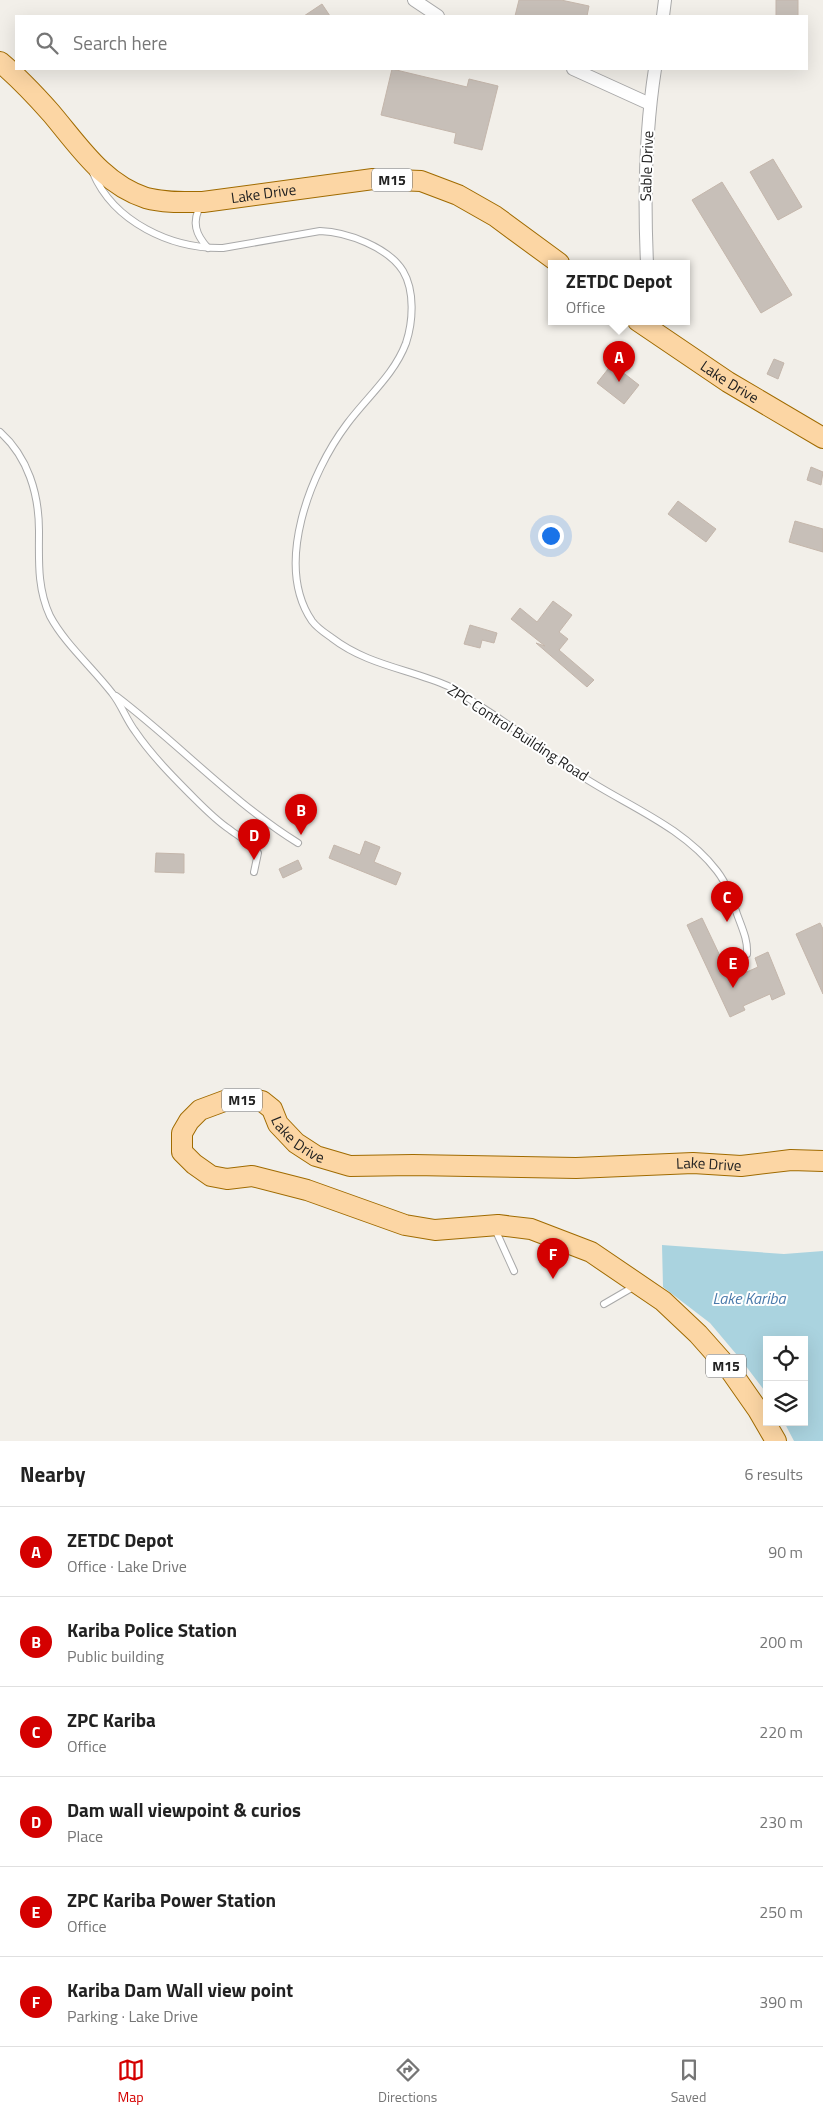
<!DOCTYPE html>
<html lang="en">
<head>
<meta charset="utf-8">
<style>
	:root { --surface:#fff; --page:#f2f2f2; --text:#222; --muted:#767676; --line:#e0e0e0; --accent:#d40000 }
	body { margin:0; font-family:"Titillium Web",sans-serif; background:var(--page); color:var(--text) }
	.controls { position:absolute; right:15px; bottom:15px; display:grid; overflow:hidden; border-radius:0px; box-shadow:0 5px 20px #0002 }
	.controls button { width:45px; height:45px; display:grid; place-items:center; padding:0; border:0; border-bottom:1px solid var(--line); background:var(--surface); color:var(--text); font:25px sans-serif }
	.you { position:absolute; left:550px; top:535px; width:18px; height:18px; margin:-12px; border:4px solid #fff; border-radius:50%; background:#1a73e8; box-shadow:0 0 0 8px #1a73e833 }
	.badge { display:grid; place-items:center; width:32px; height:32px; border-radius:50%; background:var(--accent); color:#fff; font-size:16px; font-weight:700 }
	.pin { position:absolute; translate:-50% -41px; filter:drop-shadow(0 1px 2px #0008) }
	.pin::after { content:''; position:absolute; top:26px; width:18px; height:15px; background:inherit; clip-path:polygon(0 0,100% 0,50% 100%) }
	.popup { position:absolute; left:548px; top:260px; width:142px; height:65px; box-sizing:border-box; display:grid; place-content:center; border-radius:0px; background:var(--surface); filter:drop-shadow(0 1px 4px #0005); font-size:16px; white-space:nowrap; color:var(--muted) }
	.popup b { font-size:19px; color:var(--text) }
	.popup::after { content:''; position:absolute; left:50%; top:100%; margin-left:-10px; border:10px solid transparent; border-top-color:var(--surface) }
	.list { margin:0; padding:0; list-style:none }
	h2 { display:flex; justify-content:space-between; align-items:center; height:65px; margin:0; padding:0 20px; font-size:21px }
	h2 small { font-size:16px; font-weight:400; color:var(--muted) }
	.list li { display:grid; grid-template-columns:32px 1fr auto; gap:15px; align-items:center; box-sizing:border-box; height:90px; padding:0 20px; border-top:1px solid var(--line) }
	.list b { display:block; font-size:19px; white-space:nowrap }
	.list p { margin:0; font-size:16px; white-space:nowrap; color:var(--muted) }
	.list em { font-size:16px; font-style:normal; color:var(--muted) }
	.icon { flex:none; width:28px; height:28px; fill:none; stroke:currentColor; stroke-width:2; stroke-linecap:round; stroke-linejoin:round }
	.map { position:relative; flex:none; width:823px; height:1441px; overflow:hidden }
	.search { position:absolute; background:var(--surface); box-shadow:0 5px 20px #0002; left:15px; right:15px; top:15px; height:55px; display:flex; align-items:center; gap:12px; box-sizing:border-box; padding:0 18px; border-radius:0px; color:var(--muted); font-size:19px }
	.sheet { height:605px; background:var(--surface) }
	nav { display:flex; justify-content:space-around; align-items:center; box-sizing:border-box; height:70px; border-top:1px solid var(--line); background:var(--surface); font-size:14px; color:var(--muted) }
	nav a { display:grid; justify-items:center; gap:2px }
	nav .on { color:var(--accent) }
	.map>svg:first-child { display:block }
	.water { fill:#aad3df }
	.building { fill:#c7bfb8; stroke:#c4b6ab }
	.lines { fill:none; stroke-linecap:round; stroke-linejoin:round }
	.service-casing { stroke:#a9a9a9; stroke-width:8 }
	.minor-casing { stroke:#a9a9a9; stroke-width:14 }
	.primary-casing { stroke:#a06b00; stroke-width:22 }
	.service { stroke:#fff; stroke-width:6 }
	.minor { stroke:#fff; stroke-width:12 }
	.primary { stroke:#fcd6a4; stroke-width:20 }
	.labels { text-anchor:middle; stroke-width:4; stroke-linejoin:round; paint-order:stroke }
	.shield { fill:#fff; stroke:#646464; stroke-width:1 }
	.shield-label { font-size:14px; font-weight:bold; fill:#222 }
	.street-label { font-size:15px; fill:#222; stroke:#fff }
	.water-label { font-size:16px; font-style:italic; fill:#4a7aab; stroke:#fff }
</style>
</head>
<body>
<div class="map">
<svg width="823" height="1441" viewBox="0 0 823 1441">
	<rect width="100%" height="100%" fill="#f2efe9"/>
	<path class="water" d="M 662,1245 L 784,1254 L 823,1251 L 823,1441 L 794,1441 L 784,1422 L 804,1422 L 804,1340 L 767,1340 L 767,1394 L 742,1361 L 710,1323 L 663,1287 Z"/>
	<g class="building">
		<path d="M 519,0 L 561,0 L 589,6 L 587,16 L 515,16 Z"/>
		<rect x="776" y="0" width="22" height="16"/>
		<path d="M 322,4 L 330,16 L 304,16 Z"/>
		<path d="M 392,69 L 467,87 L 469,79 L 498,86 L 482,150 L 454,143 L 456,133 L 381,115 Z"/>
		<path d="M 773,159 L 802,207 L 778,220 L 750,172 Z"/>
		<path d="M 722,182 L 792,295 L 761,313 L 692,200 Z"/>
		<path d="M 774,359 L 784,363 L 778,379 L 767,374 Z"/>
		<path d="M 612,364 L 639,385 L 624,404 L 597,383 Z"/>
		<path d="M 811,467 L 823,472 L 821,485 L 807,480 Z"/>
		<path d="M 678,501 L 716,529 L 706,542 L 668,514 Z"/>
		<path d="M 795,521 L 823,529 L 823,552 L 789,542 Z"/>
		<path d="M 553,601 L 572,615 L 559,632 L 568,639 L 559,650 L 594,680 L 587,687 L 536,643 L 545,646 L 511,619 L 520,608 L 537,622 Z"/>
		<path d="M 470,625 L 497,633 L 494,643 L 482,640 L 480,648 L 464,644 Z"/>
		<path d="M 365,841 L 380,847 L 374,862 L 401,873 L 396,885 L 329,858 L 334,845 L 360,855 Z"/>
		<path d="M 156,853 L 184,854 L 184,873 L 155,872 Z"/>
		<path d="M 298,860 L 302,869 L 283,878 L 279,869 Z"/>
		<path d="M 702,918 L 731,979 L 758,967 L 755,958 L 768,952 L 785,994 L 772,1000 L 770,994 L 743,1006 L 745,1010 L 730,1017 L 687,925 Z"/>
		<path d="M 820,923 L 823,929 L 823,994 L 796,934 Z"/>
	</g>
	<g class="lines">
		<defs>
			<g id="service">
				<path d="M 93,173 C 114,222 171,249 223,248 L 320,231 C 347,232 388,247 403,271 C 415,291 413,322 406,343 C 394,375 367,397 347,424 C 310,473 274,565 312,621 C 317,628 325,633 332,638 C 367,665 409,669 448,686 C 458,690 467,697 475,703 C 508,723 539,747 571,769 C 619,803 680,823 717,871 C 727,884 732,899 737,914 C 742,928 748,940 747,954"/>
				<path d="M 201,205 C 191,222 196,235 208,248"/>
				<path d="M 0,432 C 28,457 39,494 39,531 C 39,560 37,588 50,616 C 65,644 92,667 112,693 C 121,704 126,719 135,731 C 152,756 174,778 195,799 C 206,810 217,821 229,829 C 239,837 251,842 258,853 L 254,872"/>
				<path d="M 116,696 C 178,743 232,802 298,843"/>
				<path d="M 495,1229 L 514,1271"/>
				<path d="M 604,1304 L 635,1286"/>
			</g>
			<g id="minor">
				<path d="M 414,0 L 438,16"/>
				<path d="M 663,16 L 665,0"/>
				<path d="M 573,69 L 650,104"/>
				<path d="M 647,263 C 644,198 645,133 655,69"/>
			</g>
			<g id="primary">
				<path id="s1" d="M 0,62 C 19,78 35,95 51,113 C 79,146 103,184 146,198 C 165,203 184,202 203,202 L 373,179 L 421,181 L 458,195 L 495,216 L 559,263"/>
				<path id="s2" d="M 638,321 L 728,382 L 823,438"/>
				<path id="s3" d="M 776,1441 L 758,1410 L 730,1370 L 698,1334 L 663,1301 L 591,1252 L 531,1229 L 498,1225 L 435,1230 L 405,1225 L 307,1190 L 252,1176 L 227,1179 L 211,1176 L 194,1164 L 182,1152 L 182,1133 L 189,1121 L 200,1110 L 227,1100 L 250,1099 L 262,1101 L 272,1109 L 278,1124 L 296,1143 L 316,1156 L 350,1166 L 413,1165 L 576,1168 L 693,1163 L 741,1166 L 791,1160 L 823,1161"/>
			</g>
		</defs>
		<use href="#service" class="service-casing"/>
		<use href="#minor" class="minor-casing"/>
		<use href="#primary" class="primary-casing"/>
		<use href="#service" class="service"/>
		<use href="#minor" class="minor"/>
		<use href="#primary" class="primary"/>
	</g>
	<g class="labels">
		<g class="shield">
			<rect x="372" y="168.5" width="40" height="23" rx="4"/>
			<rect x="222" y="1088.5" width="40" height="23" rx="4"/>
			<rect x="706" y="1354.5" width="40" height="23" rx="4"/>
		</g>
		<g class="shield-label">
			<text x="392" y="185">M15</text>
			<text x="242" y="1105">M15</text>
			<text x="726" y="1371">M15</text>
		</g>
		<g class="street-label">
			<text transform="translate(647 166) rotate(-88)" y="5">Sable Drive</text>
			<text dy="5" stroke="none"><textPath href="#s1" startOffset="320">Lake Drive</textPath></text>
			<text dy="5" stroke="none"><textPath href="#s2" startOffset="110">Lake Drive</textPath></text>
			<text transform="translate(518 733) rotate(33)" y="5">ZPC Control Building Road</text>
			<text dy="5" stroke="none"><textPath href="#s3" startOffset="866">Lake Drive</textPath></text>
			<text dy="5" stroke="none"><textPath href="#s3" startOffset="1285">Lake Drive</textPath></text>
		</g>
		<g class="water-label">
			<text x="749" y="1304">Lake Kariba</text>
		</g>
	</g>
</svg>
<div class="controls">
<button><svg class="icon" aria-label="locate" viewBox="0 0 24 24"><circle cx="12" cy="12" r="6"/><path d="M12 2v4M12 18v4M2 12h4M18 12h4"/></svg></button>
<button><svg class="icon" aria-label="layers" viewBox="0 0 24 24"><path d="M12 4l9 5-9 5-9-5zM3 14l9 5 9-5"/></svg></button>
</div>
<div class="you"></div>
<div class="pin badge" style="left:619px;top:382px">A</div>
<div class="popup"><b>ZETDC Depot</b>Office</div>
<div class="pin badge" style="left:301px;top:835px">B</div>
<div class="pin badge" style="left:727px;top:922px">C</div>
<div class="pin badge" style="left:254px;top:860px">D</div>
<div class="pin badge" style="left:733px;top:988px">E</div>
<div class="pin badge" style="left:553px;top:1279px">F</div>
<div class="search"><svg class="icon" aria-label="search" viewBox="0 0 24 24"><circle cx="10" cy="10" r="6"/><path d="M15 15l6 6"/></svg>Search here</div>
</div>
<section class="sheet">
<h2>Nearby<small>6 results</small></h2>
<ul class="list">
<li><span class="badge">A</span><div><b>ZETDC Depot</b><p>Office · Lake Drive</p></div><em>90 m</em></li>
<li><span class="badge">B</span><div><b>Kariba Police Station</b><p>Public building</p></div><em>200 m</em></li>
<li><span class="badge">C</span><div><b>ZPC Kariba</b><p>Office</p></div><em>220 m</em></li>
<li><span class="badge">D</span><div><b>Dam wall viewpoint &amp; curios</b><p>Place</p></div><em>230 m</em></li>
<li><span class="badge">E</span><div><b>ZPC Kariba Power Station</b><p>Office</p></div><em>250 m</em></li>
<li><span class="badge">F</span><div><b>Kariba Dam Wall view point</b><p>Parking · Lake Drive</p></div><em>390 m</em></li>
</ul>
</section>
<nav>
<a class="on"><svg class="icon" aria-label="map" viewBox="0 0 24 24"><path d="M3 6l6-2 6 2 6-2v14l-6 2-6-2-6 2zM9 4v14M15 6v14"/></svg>Map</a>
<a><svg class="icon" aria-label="directions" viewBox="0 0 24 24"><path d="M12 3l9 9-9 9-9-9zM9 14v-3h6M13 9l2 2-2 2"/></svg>Directions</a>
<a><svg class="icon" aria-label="saved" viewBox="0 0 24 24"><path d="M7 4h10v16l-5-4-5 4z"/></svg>Saved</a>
</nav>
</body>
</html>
